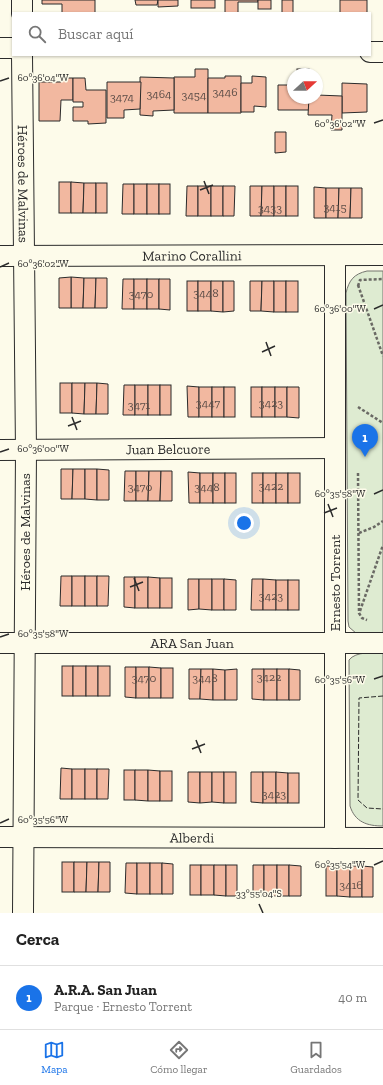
<!DOCTYPE html>
<html lang="es">
<head>
<meta charset="utf-8">
<style>
	:root { --surface:#fff; --page:#f6f6f6; --text:#222; --muted:#767676; --line:#e0e0e0; --accent:#1a73e8 }
	body { margin:0; font-family:"Zilla Slab",serif; background:var(--page); color:var(--text) }
	.compass { position:absolute; left:287px; top:68px; width:36px; height:36px; border-radius:50%; background:var(--surface); box-shadow:0 1px 3px #0004; rotate:69deg }
	.you { position:absolute; left:244px; top:523px; width:14px; height:14px; margin:-10px; border:3px solid #fff; border-radius:50%; background:#1a73e8; box-shadow:0 0 0 6px #1a73e833 }
	.badge { display:grid; place-items:center; width:26px; height:26px; border-radius:50%; background:var(--accent); color:#fff; font-size:13px; font-weight:700 }
	.pin { position:absolute; translate:-50% -33px; filter:drop-shadow(0 1px 2px #0008) }
	.pin::after { content:''; position:absolute; top:21px; width:14px; height:12px; background:inherit; clip-path:polygon(0 0,100% 0,50% 100%) }
	.list { margin:0; padding:0; list-style:none }
	h2 { display:flex; justify-content:space-between; align-items:center; height:52px; margin:0; padding:0 16px; font-size:17px }
	h2 small { font-size:13px; font-weight:400; color:var(--muted) }
	.list li { display:grid; grid-template-columns:26px 1fr auto; gap:12px; align-items:center; box-sizing:border-box; height:64px; padding:0 16px; border-top:1px solid var(--line) }
	.list b { display:block; font-size:15px; white-space:nowrap }
	.list p { margin:0; font-size:13px; white-space:nowrap; color:var(--muted) }
	.list em { font-size:13px; font-style:normal; color:var(--muted) }
	.icon { flex:none; width:22px; height:22px; fill:none; stroke:currentColor; stroke-width:2; stroke-linecap:round; stroke-linejoin:round }
	.map { position:relative; flex:none; width:383px; height:913px; overflow:hidden }
	.search { position:absolute; background:var(--surface); box-shadow:0 1px 3px #0004; left:12px; right:12px; top:12px; height:44px; display:flex; align-items:center; gap:10px; box-sizing:border-box; padding:0 14px; border-radius:0px; color:var(--muted); font-size:15px }
	.sheet { height:116px; background:var(--surface) }
	nav { display:flex; justify-content:space-around; align-items:center; box-sizing:border-box; height:56px; border-top:1px solid var(--line); background:var(--surface); font-size:11px; color:var(--muted) }
	nav a { display:grid; justify-items:center; gap:2px }
	nav .on { color:var(--accent) }
	.map>svg:first-child { display:block }
	.green { fill:#deebd1; stroke:#74746e }
	.building { fill:#f2b8a0; stroke:#2b2b2b }
	.lines { fill:none; stroke-linecap:round; stroke-linejoin:round }
	.street-casing { stroke:#2b2b2b; stroke-width:22 }
	.path { stroke:#6a6964; stroke-width:2.5; stroke-dasharray:3 2; stroke-linecap:butt }
	.street { stroke:#fdfbea; stroke-width:20 }
	.fence { stroke:#2b2b2b; stroke-width:1; stroke-dasharray:5 2; stroke-linecap:butt }
	.ticks { fill:none; stroke:#2b2b2b; stroke-width:1.5 }
	.labels { text-anchor:middle; stroke-width:3; stroke-linejoin:round; paint-order:stroke }
	.number-label { font-size:12px; fill:#5d4e48 }
	.street-label { font-size:14px; fill:#2b2b2b; stroke:#fdfbea }
	.ticks-label { font-size:10px; text-anchor:middle; fill:#2b2b2b; stroke:#fdfbea; stroke-width:3; stroke-linejoin:round; paint-order:stroke }
</style>
</head>
<body>
<div class="map">
<svg width="383" height="913" viewBox="0 0 383 913">
	<rect width="100%" height="100%" fill="#fdfbea"/>
	<g class="green">
		<path d="M 367,271 L 383,271 L 383,635 L 357,634 L 349,627 L 348,621 L 346,293 C 349,280 354,274 367,271 Z"/>
		<path d="M 383,653 L 383,826 C 367,826 355,822 350,806 L 349,660 C 356,651 373,653 383,653 Z"/>
	</g>
	<g class="building">
		<path d="M 42,0 L 95,0 L 95,13 L 62,13 L 62,4 L 42,4 Z"/>
		<path d="M 135,0 L 158,0 L 157,5 L 136,5 Z"/>
		<path d="M 158,0 L 178,0 L 178,6 L 158,7 Z"/>
		<rect x="191" y="0" width="24" height="8"/>
		<path d="M 225,0 L 258,0 L 258,2 L 238,2 L 238,13 L 225,13 Z"/>
		<rect x="258" y="0" width="13" height="9"/>
		<rect x="282" y="0" width="11" height="13"/>
		<rect x="340" y="0" width="27" height="13"/>
		<path d="M 195,69 L 208,69 L 208,113 L 174,113 L 174,77 L 195,77 Z"/>
		<rect x="297" y="69" width="12" height="5"/>
		<path d="M 225,76 L 241,76 L 241,113 L 208,113 L 208,78 L 225,78 Z"/>
		<path d="M 252,76 L 266,77 L 266,107 L 254,106 L 254,112 L 241,112 L 241,83 L 252,83 Z"/>
		<path d="M 140,77 L 174,78 L 174,110 L 153,111 L 153,116 L 140,115 Z"/>
		<path d="M 61,78 L 73,78 L 73,100 L 61,100 L 60,121 L 39,121 L 39,82 L 61,82 Z"/>
		<path d="M 73,78 L 85,78 L 86,90 L 106,90 L 106,123 L 88,124 L 88,121 L 73,121 L 73,107 L 83,107 L 83,102 L 73,102 Z"/>
		<path d="M 107,82 L 141,82 L 140,109 L 124,110 L 124,118 L 107,118 Z"/>
		<path d="M 342,83 L 367,84 L 367,112 L 342,113 Z"/>
		<path d="M 278,85 L 293,85 L 293,98 L 309,98 L 309,110 L 278,110 Z"/>
		<path d="M 317,95 L 342,96 L 342,130 L 331,130 L 332,115 L 308,115 L 309,98 L 317,98 Z"/>
		<path d="M 275,132 L 286,132 L 286,152 L 275,153 Z"/>
		<rect x="59" y="182" width="12" height="31"/>
		<path d="M 71,182 L 84,183 L 83,213 L 71,213 Z"/>
		<path d="M 84,183 L 96,183 L 96,213 L 83,213 Z"/>
		<rect x="96" y="183" width="11" height="30"/>
		<path d="M 123,184 L 134,184 L 134,214 L 122,214 Z"/>
		<rect x="134" y="184" width="13" height="30"/>
		<rect x="147" y="184" width="12" height="30"/>
		<rect x="159" y="184" width="11" height="30"/>
		<path d="M 187,186 L 198,186 L 198,216 L 186,216 Z"/>
		<rect x="198" y="186" width="13" height="30"/>
		<rect x="211" y="186" width="12" height="30"/>
		<path d="M 223,186 L 235,186 L 234,216 L 223,216 Z"/>
		<path d="M 250,186 L 262,186 L 261,216 L 250,216 Z"/>
		<path d="M 262,186 L 274,186 L 274,216 L 261,216 Z"/>
		<rect x="274" y="186" width="12" height="30"/>
		<rect x="286" y="186" width="12" height="30"/>
		<path d="M 314,187 L 326,188 L 326,218 L 314,218 Z"/>
		<path d="M 326,188 L 339,188 L 338,218 L 326,218 Z"/>
		<path d="M 339,188 L 351,188 L 350,218 L 338,218 Z"/>
		<path d="M 351,188 L 362,188 L 362,218 L 350,218 Z"/>
		<path d="M 71,277 L 84,278 L 83,308 L 71,308 Z"/>
		<path d="M 71,277 L 71,308 L 59,308 L 59,278 Z"/>
		<path d="M 84,278 L 96,278 L 95,308 L 83,308 Z"/>
		<path d="M 96,278 L 107,278 L 107,308 L 95,308 Z"/>
		<path d="M 123,279 L 134,279 L 134,309 L 122,309 Z"/>
		<rect x="134" y="279" width="13" height="30"/>
		<rect x="147" y="279" width="12" height="30"/>
		<path d="M 159,279 L 170,279 L 170,310 L 159,309 Z"/>
		<rect x="187" y="281" width="11" height="30"/>
		<rect x="198" y="281" width="13" height="30"/>
		<path d="M 211,281 L 223,281 L 223,312 L 211,311 Z"/>
		<path d="M 223,281 L 234,281 L 234,311 L 223,312 Z"/>
		<path d="M 250,281 L 262,281 L 261,311 L 250,311 Z"/>
		<path d="M 262,281 L 274,281 L 274,312 L 261,311 Z"/>
		<rect x="274" y="281" width="12" height="31"/>
		<rect x="286" y="281" width="12" height="31"/>
		<rect x="60" y="383" width="12" height="30"/>
		<path d="M 72,383 L 85,383 L 84,414 L 72,413 Z"/>
		<path d="M 85,383 L 97,383 L 96,414 L 84,414 Z"/>
		<path d="M 97,383 L 108,384 L 108,414 L 96,414 Z"/>
		<path d="M 124,385 L 135,385 L 135,415 L 123,415 Z"/>
		<rect x="135" y="385" width="13" height="30"/>
		<rect x="148" y="385" width="12" height="30"/>
		<rect x="160" y="385" width="11" height="30"/>
		<path d="M 187,386 L 199,387 L 199,417 L 188,417 Z"/>
		<rect x="199" y="387" width="13" height="30"/>
		<rect x="212" y="387" width="12" height="30"/>
		<rect x="224" y="387" width="11" height="30"/>
		<rect x="251" y="387" width="11" height="30"/>
		<rect x="262" y="387" width="13" height="30"/>
		<rect x="275" y="387" width="12" height="30"/>
		<path d="M 287,387 L 299,387 L 299,418 L 287,417 Z"/>
		<path d="M 61,469 L 73,469 L 72,499 L 61,499 Z"/>
		<path d="M 73,469 L 85,469 L 85,499 L 72,499 Z"/>
		<path d="M 85,469 L 97,469 L 97,500 L 85,499 Z"/>
		<path d="M 97,469 L 109,470 L 109,500 L 97,500 Z"/>
		<path d="M 125,471 L 136,471 L 136,501 L 124,501 Z"/>
		<path d="M 136,471 L 149,471 L 148,501 L 136,501 Z"/>
		<path d="M 149,471 L 161,471 L 160,501 L 148,501 Z"/>
		<path d="M 161,471 L 172,471 L 172,501 L 160,501 Z"/>
		<path d="M 188,472 L 200,473 L 200,503 L 189,503 Z"/>
		<rect x="200" y="473" width="13" height="30"/>
		<rect x="213" y="473" width="12" height="30"/>
		<rect x="225" y="473" width="11" height="30"/>
		<rect x="252" y="473" width="11" height="30"/>
		<rect x="263" y="473" width="13" height="30"/>
		<rect x="276" y="473" width="12" height="30"/>
		<rect x="288" y="473" width="12" height="30"/>
		<path d="M 61,576 L 72,576 L 72,606 L 60,606 Z"/>
		<rect x="72" y="576" width="13" height="30"/>
		<rect x="85" y="576" width="12" height="30"/>
		<path d="M 97,576 L 109,576 L 108,606 L 97,606 Z"/>
		<path d="M 124,577 L 135,577 L 135,608 L 124,607 Z"/>
		<rect x="135" y="577" width="13" height="31"/>
		<path d="M 148,577 L 160,578 L 160,608 L 148,608 Z"/>
		<rect x="160" y="578" width="12" height="30"/>
		<path d="M 188,579 L 199,579 L 199,609 L 188,610 Z"/>
		<path d="M 199,579 L 212,579 L 212,610 L 199,609 Z"/>
		<rect x="212" y="579" width="12" height="31"/>
		<path d="M 224,579 L 236,580 L 236,610 L 224,610 Z"/>
		<path d="M 252,579 L 263,579 L 263,610 L 251,610 Z"/>
		<path d="M 263,579 L 276,580 L 276,610 L 263,610 Z"/>
		<rect x="276" y="580" width="12" height="30"/>
		<rect x="288" y="580" width="11" height="30"/>
		<rect x="62" y="666" width="11" height="30"/>
		<rect x="73" y="666" width="13" height="30"/>
		<rect x="86" y="666" width="12" height="30"/>
		<rect x="98" y="666" width="12" height="30"/>
		<path d="M 125,667 L 136,667 L 136,698 L 125,697 Z"/>
		<rect x="136" y="667" width="13" height="31"/>
		<path d="M 149,667 L 161,668 L 161,698 L 149,698 Z"/>
		<rect x="161" y="668" width="12" height="30"/>
		<path d="M 189,669 L 201,669 L 200,699 L 189,699 Z"/>
		<path d="M 201,669 L 213,669 L 213,700 L 200,699 Z"/>
		<path d="M 213,669 L 225,670 L 225,700 L 213,700 Z"/>
		<path d="M 237,669 L 237,700 L 225,700 L 225,670 Z"/>
		<path d="M 252,669 L 264,669 L 264,700 L 252,699 Z"/>
		<rect x="264" y="669" width="13" height="31"/>
		<rect x="277" y="669" width="12" height="31"/>
		<path d="M 289,669 L 300,670 L 300,700 L 289,700 Z"/>
		<path d="M 61,768 L 72,769 L 72,799 L 60,799 Z"/>
		<rect x="72" y="769" width="13" height="30"/>
		<rect x="85" y="769" width="12" height="30"/>
		<path d="M 97,769 L 109,769 L 108,799 L 97,799 Z"/>
		<rect x="124" y="770" width="11" height="30"/>
		<path d="M 135,770 L 148,770 L 148,801 L 135,800 Z"/>
		<path d="M 148,770 L 160,771 L 160,801 L 148,801 Z"/>
		<rect x="160" y="771" width="12" height="30"/>
		<path d="M 188,772 L 200,772 L 200,803 L 188,802 Z"/>
		<path d="M 200,772 L 212,772 L 212,802 L 200,803 Z"/>
		<path d="M 212,772 L 224,772 L 224,803 L 212,802 Z"/>
		<rect x="224" y="772" width="12" height="31"/>
		<path d="M 251,772 L 263,772 L 263,803 L 251,802 Z"/>
		<rect x="263" y="772" width="13" height="31"/>
		<path d="M 276,772 L 288,773 L 288,803 L 276,803 Z"/>
		<rect x="288" y="773" width="11" height="30"/>
		<rect x="62" y="862" width="12" height="30"/>
		<path d="M 74,862 L 87,862 L 86,892 L 74,892 Z"/>
		<path d="M 87,862 L 99,862 L 98,892 L 86,892 Z"/>
		<path d="M 99,862 L 110,862 L 110,892 L 98,892 Z"/>
		<path d="M 126,863 L 137,863 L 137,894 L 125,893 Z"/>
		<rect x="137" y="863" width="13" height="31"/>
		<rect x="150" y="863" width="12" height="31"/>
		<path d="M 162,863 L 173,864 L 173,894 L 162,894 Z"/>
		<rect x="190" y="865" width="11" height="30"/>
		<rect x="201" y="865" width="13" height="30"/>
		<path d="M 214,865 L 226,865 L 226,896 L 214,895 Z"/>
		<rect x="226" y="865" width="11" height="31"/>
		<path d="M 253,865 L 264,865 L 264,896 L 253,895 Z"/>
		<rect x="264" y="865" width="13" height="31"/>
		<rect x="277" y="865" width="12" height="31"/>
		<path d="M 289,865 L 301,866 L 301,896 L 289,896 Z"/>
		<rect x="326" y="866" width="11" height="30"/>
		<path d="M 337,866 L 350,866 L 350,897 L 337,896 Z"/>
		<rect x="350" y="866" width="12" height="31"/>
		<path d="M 362,866 L 373,867 L 373,897 L 362,897 Z"/>
	</g>
	<g class="lines">
		<defs>
			<g id="street">
				<path d="M 22,13 L 22,0"/>
				<path d="M 0,48 L 13,48"/>
				<path d="M 370,52 L 383,52"/>
				<path id="s1" d="M 22,55 L 26,451 L 23,913"/>
				<path id="s2" d="M 0,256 L 383,255"/>
				<path d="M 335,256 L 335,838"/>
				<path id="s3" d="M 0,450 L 335,448"/>
				<path id="s4" d="M 0,643 L 383,643"/>
				<path id="s5" d="M 0,837 L 383,838"/>
			</g>
		</defs>
		<use href="#street" class="street-casing"/>
		<g class="path">
			<path d="M 358,285 L 383,356"/>
			<path d="M 358,286 L 360,280 L 383,279"/>
			<path d="M 358,407 L 383,423"/>
			<path d="M 358,473 L 359,613 L 362,618 L 367,620"/>
			<path d="M 359,533 L 374,527 L 383,521"/>
			<path d="M 360,611 L 383,545"/>
		</g>
		<use href="#street" class="street"/>
		<path class="fence" d="M 383,696 L 359,698 L 358,800 L 367,808 L 383,809"/>
	</g>
	<path class="ticks" d="M 0,81 L 9,78M 374,123 L 383,120M 204,181 L 209,194M 200,190 L 213,185M 0,267 L 9,263M 374,309 L 383,305M 266,342 L 271,356M 262,352 L 275,346M 72,417 L 77,430M 68,426 L 81,421M 0,452 L 9,449M 374,494 L 383,490M 328,504 L 333,517M 324,513 L 337,508M 134,578 L 139,591M 130,587 L 143,582M 0,637 L 9,634M 374,679 L 383,676M 196,740 L 201,753M 192,749 L 205,744M 0,823 L 9,819M 374,865 L 383,861M 259,904 L 263,913"/>
	<g class="labels">
		<g class="number-label">
			<text x="225" y="96">3446</text>
			<text x="159" y="98">3464</text>
			<text x="194" y="99">3454</text>
			<text x="122" y="101">3474</text>
			<text x="335" y="211">3415</text>
			<text x="270" y="212">3433</text>
			<text x="206" y="297">3448</text>
			<text x="141" y="298">3470</text>
			<text x="208" y="407">3447</text>
			<text x="271" y="407">3423</text>
			<text x="139" y="409">3471</text>
			<text x="271" y="490">3422</text>
			<text x="140" y="491">3470</text>
			<text x="207" y="491">3448</text>
			<text x="271" y="600">3423</text>
			<text x="269" y="681">3422</text>
			<text x="144" y="682">3470</text>
			<text x="205" y="682">3448</text>
			<text x="274" y="798">3423</text>
			<text x="351" y="889">3416</text>
		</g>
		<g class="street-label">
			<text dy="5" stroke="none"><textPath href="#s1" startOffset="129">Héroes de Malvinas</textPath></text>
			<text dy="5" stroke="none"><textPath href="#s2" startOffset="192">Marino Corallini</textPath></text>
			<text dy="5" stroke="none"><textPath href="#s3" startOffset="168">Juan Belcuore</textPath></text>
			<text transform="translate(25 532) rotate(-90)" y="5">Héroes de Malvinas</text>
			<text transform="translate(335 583) rotate(-90)" y="5">Ernesto Torrent</text>
			<text dy="5" stroke="none"><textPath href="#s4" startOffset="192">ARA San Juan</textPath></text>
			<text dy="5" stroke="none"><textPath href="#s5" startOffset="192">Alberdi</textPath></text>
		</g>
	</g>
	<g class="ticks-label">
		<text x="43" y="81">60°36'04"W</text>
		<text x="340" y="127">60°36'02"W</text>
		<text x="43" y="267">60°36'02"W</text>
		<text x="340" y="312">60°36'00"W</text>
		<text x="43" y="452">60°36'00"W</text>
		<text x="340" y="497">60°35'58"W</text>
		<text x="43" y="637">60°35'58"W</text>
		<text x="340" y="683">60°35'56"W</text>
		<text x="43" y="823">60°35'56"W</text>
		<text x="340" y="868">60°35'54"W</text>
		<text x="259" y="897">33°55'04"S</text>
	</g>
</svg>
<svg class="compass" viewBox="-18 -18 36 36"><path d="M0-13l5 13h-10z" fill="#e53935"/><path d="M0 13l5-13h-10z" fill="#767676"/></svg>
<div class="you"></div>
<div class="pin badge" style="left:365px;top:457px">1</div>
<div class="search"><svg class="icon" aria-label="search" viewBox="0 0 24 24"><circle cx="10" cy="10" r="6"/><path d="M15 15l6 6"/></svg>Buscar aquí</div>
</div>
<section class="sheet">
<h2>Cerca<small></small></h2>
<ul class="list">
<li><span class="badge">1</span><div><b>A.R.A. San Juan</b><p>Parque · Ernesto Torrent</p></div><em>40 m</em></li>
</ul>
</section>
<nav>
<a class="on"><svg class="icon" aria-label="map" viewBox="0 0 24 24"><path d="M3 6l6-2 6 2 6-2v14l-6 2-6-2-6 2zM9 4v14M15 6v14"/></svg>Mapa</a>
<a><svg class="icon" aria-label="directions" viewBox="0 0 24 24"><path d="M12 3l9 9-9 9-9-9zM9 14v-3h6M13 9l2 2-2 2"/></svg>Cómo llegar</a>
<a><svg class="icon" aria-label="saved" viewBox="0 0 24 24"><path d="M7 4h10v16l-5-4-5 4z"/></svg>Guardados</a>
</nav>
</body>
</html>
